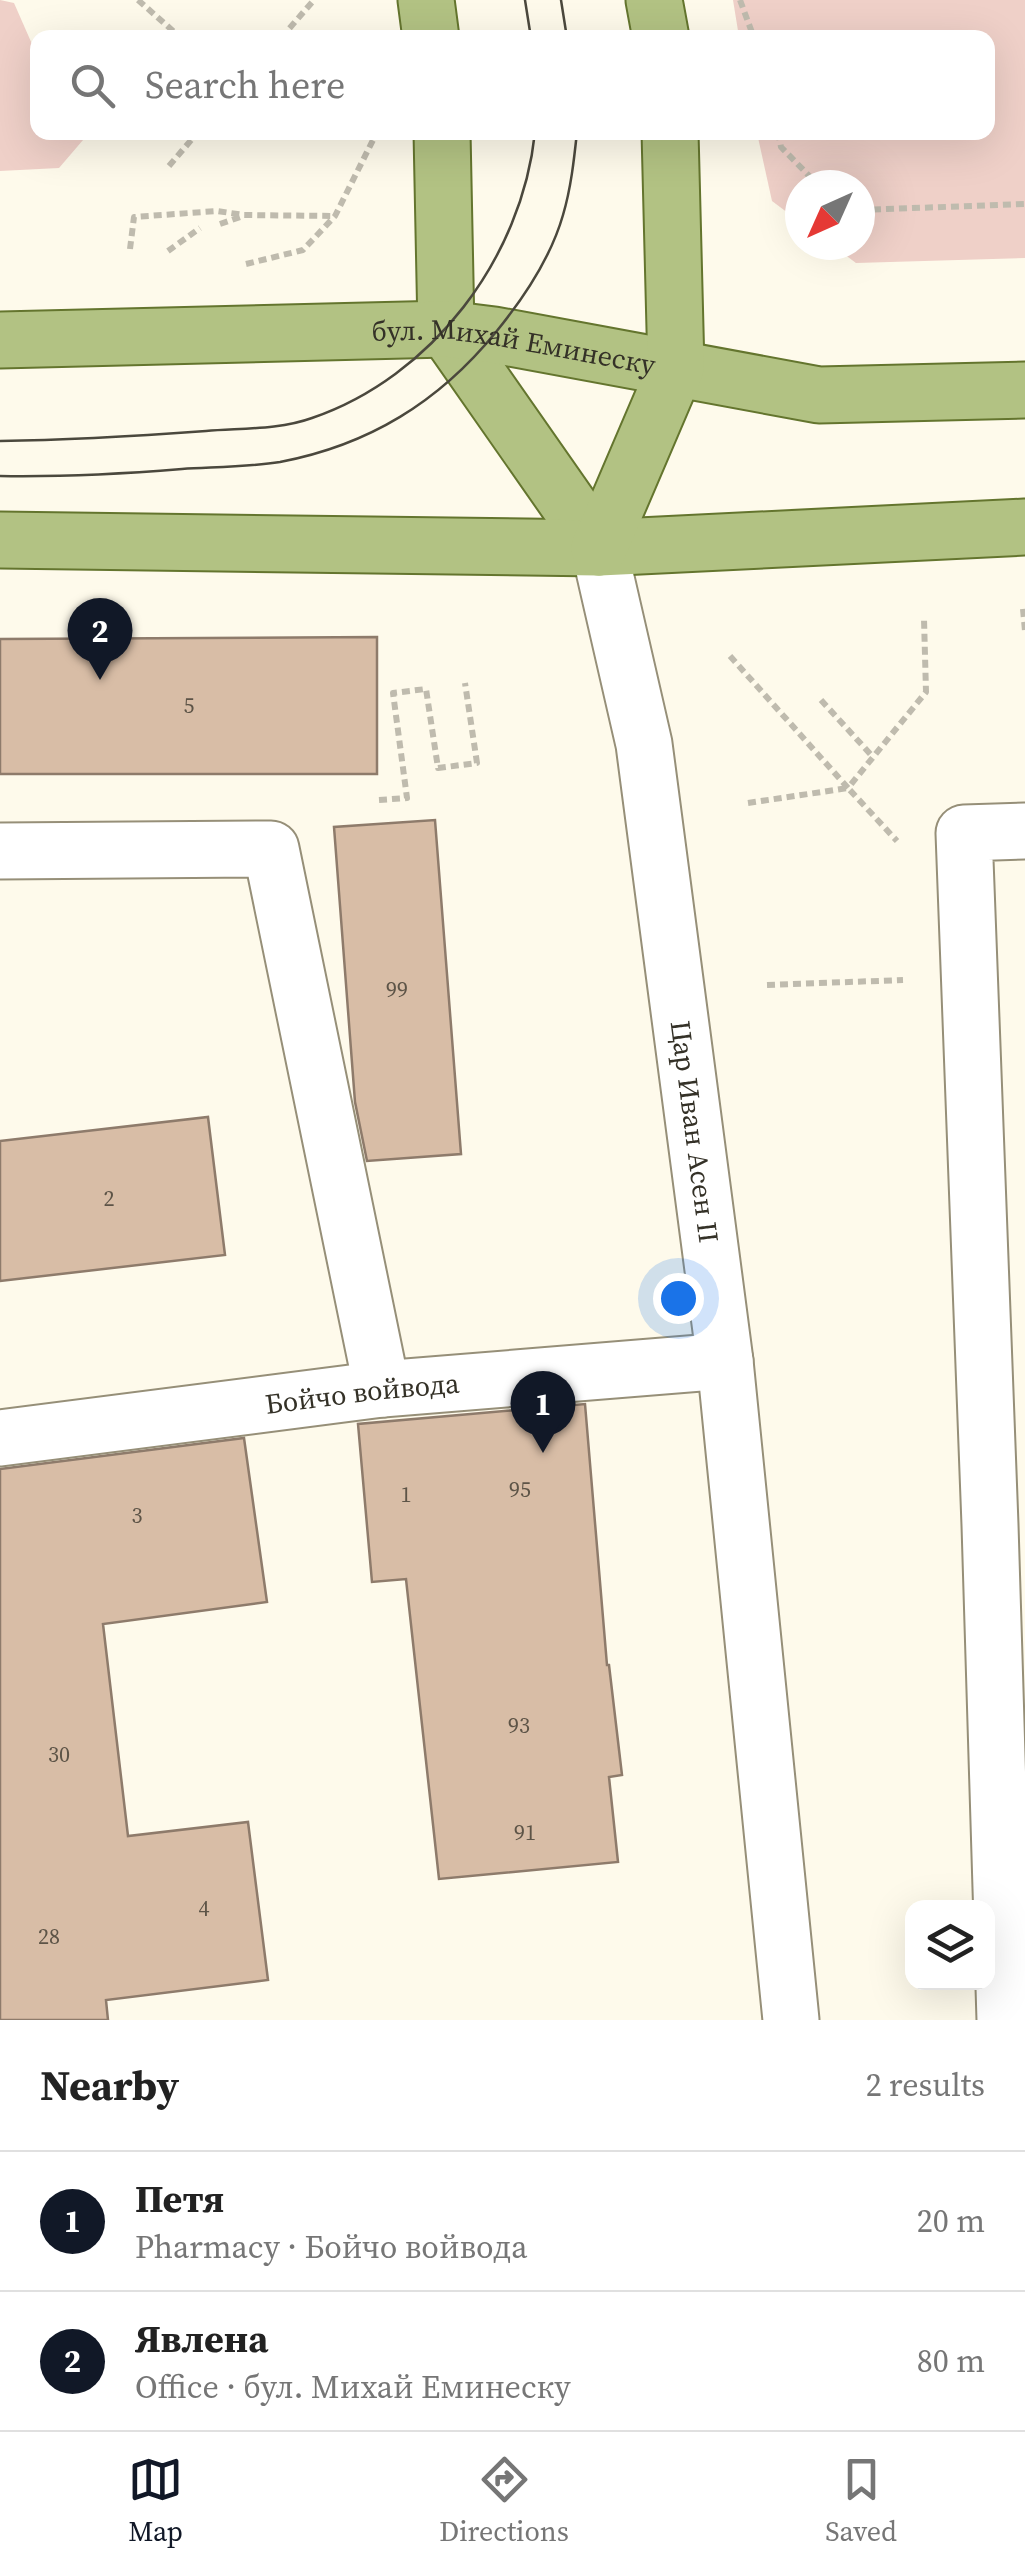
<!DOCTYPE html>
<html lang="en">
<head>
<meta charset="utf-8">
<style>
	:root { --surface:#fff; --page:#f6f6f6; --text:#222; --muted:#767676; --line:#e0e0e0; --accent:#111827 }
	body { margin:0; font-family:"Source Serif 4",serif; background:var(--page); color:var(--text) }
	.controls { position:absolute; right:30px; bottom:30px; display:grid; overflow:hidden; border-radius:20px; box-shadow:0 10px 40px #0002 }
	.controls button { width:90px; height:90px; display:grid; place-items:center; padding:0; border:0; border-bottom:2px solid var(--line); background:var(--surface); color:var(--text); font:50px sans-serif }
	.compass { position:absolute; left:785px; top:170px; width:90px; height:90px; border-radius:50%; background:var(--surface); box-shadow:0 10px 40px #0002; rotate:225deg }
	.you { position:absolute; left:678px; top:1298px; width:35px; height:35px; margin:-25px; border:8px solid #fff; border-radius:50%; background:#1a73e8; box-shadow:0 0 0 15px #1a73e833 }
	.badge { display:grid; place-items:center; width:65px; height:65px; border-radius:50%; background:var(--accent); color:#fff; font-size:32px; font-weight:700 }
	.pin { position:absolute; translate:-50% -82px; filter:drop-shadow(0 2px 5px #0008) }
	.pin::after { content:''; position:absolute; top:52px; width:35px; height:30px; background:inherit; clip-path:polygon(0 0,100% 0,50% 100%) }
	.list { margin:0; padding:0; list-style:none }
	h2 { display:flex; justify-content:space-between; align-items:center; height:130px; margin:0; padding:0 40px; font-size:42px }
	h2 small { font-size:32px; font-weight:400; color:var(--muted) }
	.list li { display:grid; grid-template-columns:65px 1fr auto; gap:30px; align-items:center; box-sizing:border-box; height:140px; padding:0 40px; border-top:2px solid var(--line) }
	.list b { display:block; font-size:38px; white-space:nowrap }
	.list p { margin:0; font-size:32px; white-space:nowrap; color:var(--muted) }
	.list em { font-size:32px; font-style:normal; color:var(--muted) }
	.icon { flex:none; width:55px; height:55px; fill:none; stroke:currentColor; stroke-width:2; stroke-linecap:round; stroke-linejoin:round }
	.map { position:relative; flex:none; width:1025px; height:2020px; overflow:hidden }
	.search { position:absolute; background:var(--surface); box-shadow:0 10px 40px #0002; left:30px; right:30px; top:30px; height:110px; display:flex; align-items:center; gap:25px; box-sizing:border-box; padding:0 35px; border-radius:20px; color:var(--muted); font-size:38px }
	.sheet { height:410px; background:var(--surface) }
	nav { display:flex; justify-content:space-around; align-items:center; box-sizing:border-box; height:140px; border-top:2px solid var(--line); background:var(--surface); font-size:28px; color:var(--muted) }
	nav a { display:grid; justify-items:center; gap:5px }
	nav .on { color:var(--accent) }
	.map>svg:first-child { display:block }
	.green { fill:#efd0c8 }
	.building { fill:#d8bda6; stroke:#8e7b6b; stroke-width:2.5 }
	.lines { fill:none; stroke-linecap:round; stroke-linejoin:round }
	.minor-casing { stroke:#968f78; stroke-width:59 }
	.major-casing { stroke:#64752e; stroke-width:59 }
	.path { stroke:#bfbbae; stroke-width:6; stroke-dasharray:8 5; stroke-linecap:butt }
	.minor { stroke:#fff; stroke-width:55 }
	.major { stroke:#b2c283; stroke-width:55 }
	.tram { stroke:#4b483d; stroke-width:2.5 }
	.labels { text-anchor:middle; stroke-width:8; stroke-linejoin:round; paint-order:stroke }
	.number-label { font-size:22px; fill:#5d5447 }
	.street-label { font-size:28px; fill:#343127; stroke:#fff }
</style>
</head>
<body>
<div class="map">
<svg width="1025" height="2020" viewBox="0 0 1025 2020">
	<rect width="100%" height="100%" fill="#fefaeb"/>
	<g class="green">
		<path d="M 0,0 L 14,3 L 32,44 L 37,48 L 38,132 L 89,133 L 59,168 L 0,171 Z"/>
		<path d="M 733,0 L 1025,0 L 1025,258 L 856,263 L 832,245 L 860,245 L 860,185 L 800,185 L 800,222 L 772,201 L 757,133 L 988,132 L 988,38 L 739,37 Z"/>
	</g>
	<g class="building">
		<path d="M 377,637 L 377,774 L 0,774 L 0,639 Z"/>
		<path d="M 435,820 L 461,1154 L 367,1161 L 355,1102 L 334,827 Z"/>
		<path d="M 208,1117 L 225,1255 L 0,1281 L 0,1141 Z"/>
		<path d="M 585,1404 L 607,1665 L 609,1665 L 622,1775 L 609,1777 L 618,1862 L 439,1879 L 406,1579 L 372,1582 L 358,1424 Z"/>
		<path d="M 244,1438 L 267,1602 L 103,1624 L 128,1836 L 248,1822 L 268,1980 L 106,2000 L 108,2020 L 0,2020 L 0,1469 Z"/>
	</g>
	<g class="lines">
		<defs>
			<g id="minor">
				<path id="s1" d="M 599,548 L 644,744 L 725,1361 L 791,2020"/>
				<path d="M 0,851 L 271,849 L 382,1389"/>
				<path id="s2" d="M 0,1438 L 382,1389 L 725,1361"/>
				<path d="M 1005,2020 L 990,1525 L 964,833 L 1025,831"/>
			</g>
			<g id="major">
				<path d="M 426,0 L 431,38"/>
				<path d="M 654,0 L 661,38"/>
				<path d="M 442,132 L 446,329 L 599,548"/>
				<path id="s3" d="M 0,340 L 446,329 L 494,335 L 819,395 L 1025,390"/>
				<path d="M 0,540 L 599,548 L 1025,527"/>
				<path d="M 599,548 L 676,368 L 670,132"/>
			</g>
		</defs>
		<use href="#minor" class="minor-casing"/>
		<use href="#major" class="major-casing"/>
		<g class="path">
			<path d="M 138,0 L 181,38"/>
			<path d="M 740,0 L 754,38"/>
			<path d="M 281,38 L 314,0"/>
			<path d="M 778,132 L 781,147 L 818,185"/>
			<path d="M 169,166 L 198,132"/>
			<path d="M 860,210 L 1025,204"/>
			<path d="M 220,224 L 243,216"/>
			<path d="M 130,249 L 134,217 L 217,211 L 244,215 L 335,216"/>
			<path d="M 168,251 L 200,228"/>
			<path d="M 246,264 L 303,250 L 335,216 L 374,138"/>
			<path d="M 1023,609 L 1025,631"/>
			<path d="M 730,656 L 848,788 L 926,692 L 924,619"/>
			<path d="M 821,700 L 873,757"/>
			<path d="M 379,800 L 407,798 L 393,693 L 426,689 L 438,768 L 477,763 L 465,683"/>
			<path d="M 748,803 L 848,788 L 897,841"/>
			<path d="M 767,985 L 903,980"/>
		</g>
		<use href="#minor" class="minor"/>
		<use href="#major" class="major"/>
		<g class="tram">
			<path d="M 525,0 L 531,38"/>
			<path d="M 561,0 L 567,38"/>
			<path d="M 0,441 C 69,440 137,436 206,431 C 240,428 279,430 312,418 C 432,377 522,258 535,132"/>
			<path d="M 0,476 C 61,477 121,474 182,469 C 214,467 248,467 280,462 C 369,445 439,402 496,332 C 523,299 551,257 563,215 C 571,188 574,160 577,132"/>
		</g>
	</g>
	<g class="labels">
		<g class="number-label">
			<text x="189" y="713">5</text>
			<text x="397" y="997">99</text>
			<text x="109" y="1206">2</text>
			<text x="520" y="1497">95</text>
			<text x="406" y="1502">1</text>
			<text x="137" y="1523">3</text>
			<text x="519" y="1733">93</text>
			<text x="59" y="1762">30</text>
			<text x="525" y="1840">91</text>
			<text x="204" y="1916">4</text>
			<text x="49" y="1944">28</text>
		</g>
		<g class="street-label">
			<text dy="10" stroke="none"><textPath href="#s3" startOffset="515">бул. Михай Еминеску</textPath></text>
			<text dy="10" stroke="none"><textPath href="#s1" startOffset="592">Цар Иван Асен II</textPath></text>
			<text dy="10" stroke="none"><textPath href="#s2" startOffset="365">Бойчо войвода</textPath></text>
		</g>
	</g>
</svg>
<div class="controls">
<button><svg class="icon" aria-label="layers" viewBox="0 0 24 24"><path d="M12 4l9 5-9 5-9-5zM3 14l9 5 9-5"/></svg></button>
</div>
<svg class="compass" viewBox="-18 -18 36 36"><path d="M0-13l5 13h-10z" fill="#e53935"/><path d="M0 13l5-13h-10z" fill="#767676"/></svg>
<div class="you"></div>
<div class="pin badge" style="left:543px;top:1453px">1</div>
<div class="pin badge" style="left:100px;top:680px">2</div>
<div class="search"><svg class="icon" aria-label="search" viewBox="0 0 24 24"><circle cx="10" cy="10" r="6"/><path d="M15 15l6 6"/></svg>Search here</div>
</div>
<section class="sheet">
<h2>Nearby<small>2 results</small></h2>
<ul class="list">
<li><span class="badge">1</span><div><b>Петя</b><p>Pharmacy · Бойчо войвода</p></div><em>20 m</em></li>
<li><span class="badge">2</span><div><b>Явлена</b><p>Office · бул. Михай Еминеску</p></div><em>80 m</em></li>
</ul>
</section>
<nav>
<a class="on"><svg class="icon" aria-label="map" viewBox="0 0 24 24"><path d="M3 6l6-2 6 2 6-2v14l-6 2-6-2-6 2zM9 4v14M15 6v14"/></svg>Map</a>
<a><svg class="icon" aria-label="directions" viewBox="0 0 24 24"><path d="M12 3l9 9-9 9-9-9zM9 14v-3h6M13 9l2 2-2 2"/></svg>Directions</a>
<a><svg class="icon" aria-label="saved" viewBox="0 0 24 24"><path d="M7 4h10v16l-5-4-5 4z"/></svg>Saved</a>
</nav>
</body>
</html>
